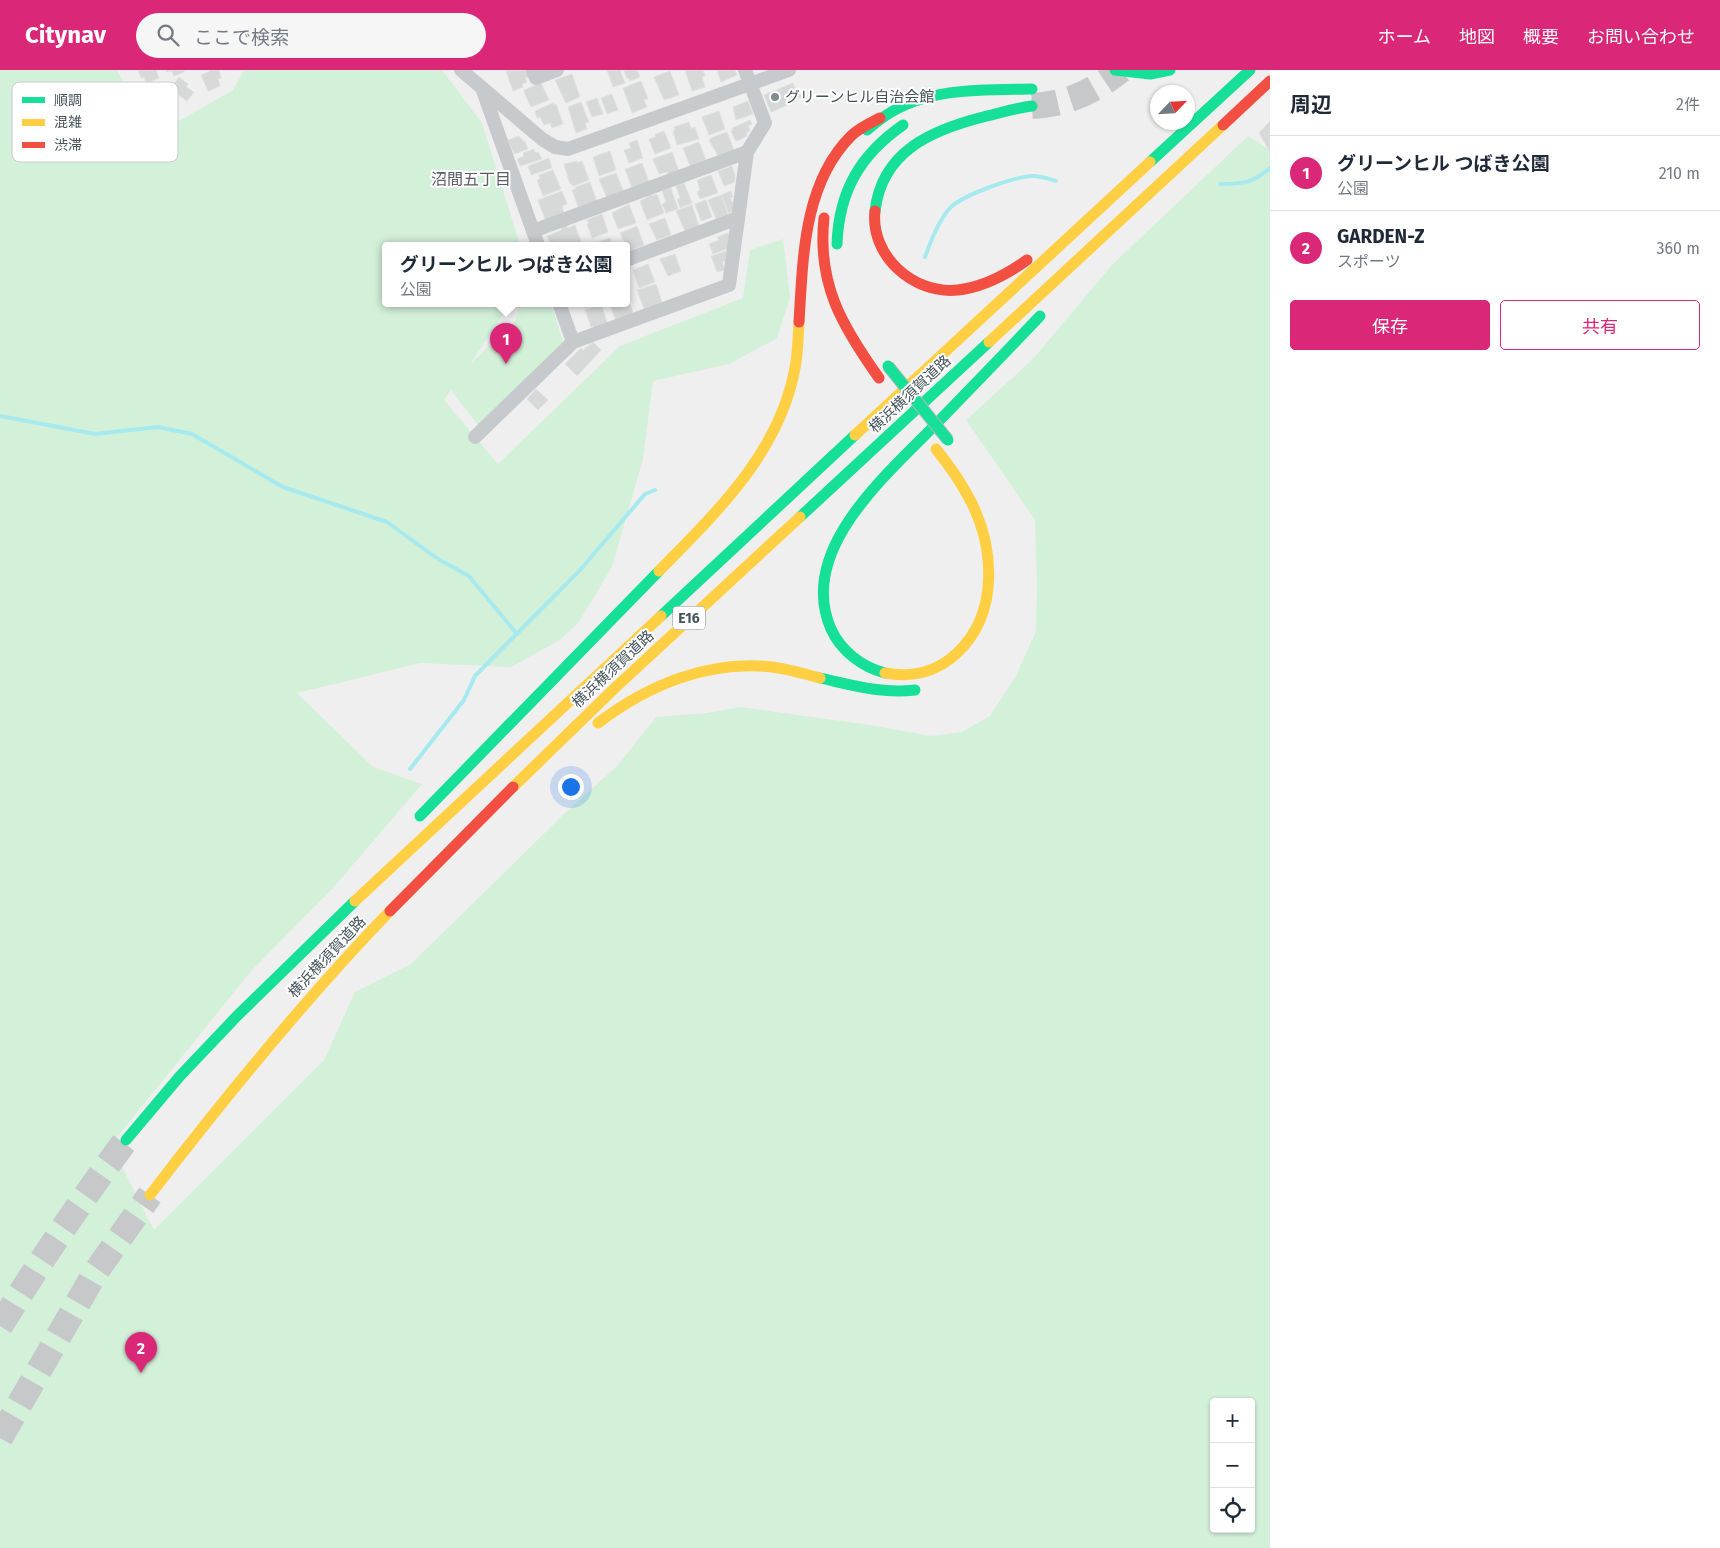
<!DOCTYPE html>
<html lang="ja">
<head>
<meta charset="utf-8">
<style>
	:root { --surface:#fff; --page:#f6f6f7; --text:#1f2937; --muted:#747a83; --line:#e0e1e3; --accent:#db2777 }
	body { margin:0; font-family:"Fira Sans","Noto Sans JP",sans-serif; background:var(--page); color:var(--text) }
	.controls { position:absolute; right:15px; bottom:15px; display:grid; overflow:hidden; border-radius:5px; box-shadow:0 1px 4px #0004 }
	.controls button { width:45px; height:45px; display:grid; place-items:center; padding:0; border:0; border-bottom:1px solid var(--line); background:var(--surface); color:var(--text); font:25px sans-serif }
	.compass { position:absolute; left:1150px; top:15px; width:45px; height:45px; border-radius:50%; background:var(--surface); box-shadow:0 1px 4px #0004; rotate:65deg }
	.you { position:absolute; left:570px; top:716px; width:18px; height:18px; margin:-12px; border:4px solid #fff; border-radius:50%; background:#1a73e8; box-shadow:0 0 0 8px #1a73e833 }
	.badge { display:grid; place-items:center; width:32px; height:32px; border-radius:50%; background:var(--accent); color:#fff; font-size:16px; font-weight:700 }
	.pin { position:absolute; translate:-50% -41px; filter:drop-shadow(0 1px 2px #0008) }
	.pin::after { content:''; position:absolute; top:26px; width:18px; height:15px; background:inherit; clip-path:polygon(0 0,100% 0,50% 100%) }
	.popup { position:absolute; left:382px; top:172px; width:248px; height:65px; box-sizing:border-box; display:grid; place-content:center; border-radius:5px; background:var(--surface); filter:drop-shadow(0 1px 4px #0005); font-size:16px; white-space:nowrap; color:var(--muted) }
	.popup b { font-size:19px; color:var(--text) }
	.popup::after { content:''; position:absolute; left:50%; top:100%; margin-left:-10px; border:10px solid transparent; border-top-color:var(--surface) }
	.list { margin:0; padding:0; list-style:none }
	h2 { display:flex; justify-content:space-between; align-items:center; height:65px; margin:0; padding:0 20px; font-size:21px }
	h2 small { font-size:16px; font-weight:400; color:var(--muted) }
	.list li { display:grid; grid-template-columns:32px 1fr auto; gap:15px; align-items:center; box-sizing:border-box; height:75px; padding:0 20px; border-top:1px solid var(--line) }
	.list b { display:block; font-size:19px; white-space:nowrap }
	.list p { margin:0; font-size:16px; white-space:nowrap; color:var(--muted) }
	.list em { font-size:16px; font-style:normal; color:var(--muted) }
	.actions { display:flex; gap:10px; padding:15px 20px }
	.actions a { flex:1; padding:11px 0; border:1px solid var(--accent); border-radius:5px; text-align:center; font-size:18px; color:var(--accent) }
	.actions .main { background:var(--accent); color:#fff }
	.icon { flex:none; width:28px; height:28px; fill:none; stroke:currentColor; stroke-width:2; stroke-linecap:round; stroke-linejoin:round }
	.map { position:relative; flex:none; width:1270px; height:1478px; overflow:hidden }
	header { display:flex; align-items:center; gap:30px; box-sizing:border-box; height:70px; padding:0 25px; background:var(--accent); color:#fff }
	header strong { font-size:24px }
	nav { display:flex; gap:28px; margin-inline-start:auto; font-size:18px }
	.search { width:350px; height:45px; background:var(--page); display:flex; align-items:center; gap:12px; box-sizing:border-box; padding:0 18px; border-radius:28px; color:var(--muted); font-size:19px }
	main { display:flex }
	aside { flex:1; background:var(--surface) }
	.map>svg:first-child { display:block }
	.green { fill:#d3f0d9; fill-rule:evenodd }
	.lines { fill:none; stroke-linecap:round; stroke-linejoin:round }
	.stream { stroke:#a6eaef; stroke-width:4 }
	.building { fill:#d7d8d8; stroke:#e1e1e2 }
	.highway-tunnel { stroke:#c6c8ca; stroke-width:26; stroke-dasharray:26 13; stroke-linecap:butt }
	.street { stroke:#c6cacc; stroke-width:14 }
	.fast { stroke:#16e098; stroke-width:11 }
	.slow { stroke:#ffcf43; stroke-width:11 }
	.jam { stroke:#f24e42; stroke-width:11 }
	.fast-bridge-casing { stroke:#b4babf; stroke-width:13; stroke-linecap:butt }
	.fast-bridge { stroke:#16e098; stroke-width:11 }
	.poi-dot { fill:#828b8f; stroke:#fff; stroke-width:2 }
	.labels { text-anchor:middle; stroke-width:4; stroke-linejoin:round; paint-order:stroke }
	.shield { fill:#fff; stroke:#7e888d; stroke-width:1 }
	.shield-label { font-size:14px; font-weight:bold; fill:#46555c }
	.poi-label { font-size:15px; fill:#46555c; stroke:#fff; text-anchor:start }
	.street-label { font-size:15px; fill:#46555c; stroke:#fff }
	.neighbourhood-label { font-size:16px; fill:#5a6063; stroke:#fff }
	.key { fill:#fff; stroke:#c8ccce; stroke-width:1 }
	.key-label { font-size:14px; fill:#46555c }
</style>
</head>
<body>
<header>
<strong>Citynav</strong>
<div class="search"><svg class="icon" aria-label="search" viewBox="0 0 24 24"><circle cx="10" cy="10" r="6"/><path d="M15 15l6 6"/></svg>ここで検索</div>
<nav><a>ホーム</a><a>地図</a><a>概要</a><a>お問い合わせ</a></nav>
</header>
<main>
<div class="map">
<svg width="1270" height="1478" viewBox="0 0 1270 1478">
	<rect width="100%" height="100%" fill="#f0efef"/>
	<path class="green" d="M 0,0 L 117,0 L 129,22 L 161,39 L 177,52 L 233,20 L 244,0 L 442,0 L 482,53 L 520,175 L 386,175 L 386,233 L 509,233 L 497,254 L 470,294 L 515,251 L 521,233 L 551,233 L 563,272 L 478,355 L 451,320 L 444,330 L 498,394 L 620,276 L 743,228 L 750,180 L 783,169 L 790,227 L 777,268 L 729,294 L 653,311 L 643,389 L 612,497 L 579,552 L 560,570 L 511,597 L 420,593 L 297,623 L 373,697 L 422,714 L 333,818 L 251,901 L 111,1075 L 154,1160 L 324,990 L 355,922 L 411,894 L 563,745 L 618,695 L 656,647 L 707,643 L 740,637 L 870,655 L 931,666 L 962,662 L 990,646 L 1016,606 L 1036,561 L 1037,514 L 1035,450 L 966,350 L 1032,290 L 1112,195 L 1248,66 L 1270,80 L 1270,1478 L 0,1478 ZM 1214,1332 L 1251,1332 L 1251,1459 L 1214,1459 Z"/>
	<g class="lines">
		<g class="stream">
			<path d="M 1220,114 C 1242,114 1253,113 1270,98"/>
			<path d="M 925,187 C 930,173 941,146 952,136 C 967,124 1015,106 1034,106 C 1041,106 1049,109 1056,111"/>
			<path d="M 0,346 L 95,364 L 158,357 L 192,364 L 283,417 L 387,452 L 438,489 L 469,506 L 517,564"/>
			<path d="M 410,699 L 464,630 L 475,606 L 581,499 L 645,424 L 655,420"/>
		</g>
	</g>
	<g class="building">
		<path d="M 138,0 L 156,0 L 159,8 L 146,13 L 144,7 L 141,8 Z"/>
		<path d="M 166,0 L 184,0 L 184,2 L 174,6 L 172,1 L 167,2 Z"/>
		<path d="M 209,0 L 219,0 L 221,8 L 218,9 L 220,16 L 208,21 L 201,5 L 210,1 Z"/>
		<path d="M 526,0 L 529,7 L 525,8 L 527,12 L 522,14 L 523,17 L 513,21 L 506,1 Z"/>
		<path d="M 607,0 L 620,0 L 625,13 L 613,17 Z"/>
		<path d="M 624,0 L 637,0 L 640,7 L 630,11 L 629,8 L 627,9 Z"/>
		<path d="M 685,0 L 703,0 L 705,6 L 702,7 L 705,17 L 692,21 Z"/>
		<path d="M 717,0 L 735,0 L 737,5 L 721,12 Z"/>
		<path d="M 670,1 L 679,25 L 664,30 L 654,7 Z"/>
		<path d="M 572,4 L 580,27 L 566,33 L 555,10 Z"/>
		<path d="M 179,7 L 188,14 L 186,17 L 194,22 L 187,31 L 170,19 Z"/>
		<path d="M 641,11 L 648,29 L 644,30 L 647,37 L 632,43 L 623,18 Z"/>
		<path d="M 541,13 L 549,30 L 531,37 L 524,22 L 524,20 Z"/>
		<path d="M 793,13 L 795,19 L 798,18 L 801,27 L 796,29 L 797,31 L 771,42 L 764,25 Z"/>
		<path d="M 612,24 L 618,40 L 607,44 L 601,28 Z"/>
		<path d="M 597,28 L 603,44 L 592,47 L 586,32 Z"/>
		<path d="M 748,31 L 753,44 L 736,50 L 733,37 Z"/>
		<path d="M 581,32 L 589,52 L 585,53 L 587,59 L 576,63 L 568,37 Z"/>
		<path d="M 553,33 L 553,35 L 556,34 L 563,54 L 552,58 L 550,53 L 544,55 L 540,47 L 537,48 L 535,41 Z"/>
		<path d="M 719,41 L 725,59 L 709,65 L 702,47 Z"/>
		<path d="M 750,50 L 752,54 L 748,56 L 750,61 L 746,63 L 747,66 L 737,71 L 735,70 L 731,61 L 733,60 L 732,58 Z"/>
		<path d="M 1270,51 L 1270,82 L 1259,63 Z"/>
		<path d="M 689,52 L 691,59 L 695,57 L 699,69 L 677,75 L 673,61 L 675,60 L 674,57 Z"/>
		<path d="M 664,61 L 671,78 L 655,84 L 649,69 L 656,67 L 655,64 Z"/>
		<path d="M 727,62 L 734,80 L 718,86 L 709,70 L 711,69 L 711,68 Z"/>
		<path d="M 519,66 L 521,69 L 522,69 L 524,72 L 525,71 L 528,79 L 514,84 L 508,70 Z"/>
		<path d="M 637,70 L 643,88 L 629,93 L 624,80 L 631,78 L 629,73 Z"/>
		<path d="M 699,72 L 706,90 L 690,96 L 683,78 Z"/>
		<path d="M 534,79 L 535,82 L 539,83 L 542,89 L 520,96 L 517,89 L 524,86 L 523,83 Z"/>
		<path d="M 610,81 L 616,100 L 599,106 L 593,87 Z"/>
		<path d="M 672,82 L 679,101 L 668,105 L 667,102 L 659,104 L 653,89 Z"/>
		<path d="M 549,88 L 552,98 L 531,105 L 528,96 Z"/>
		<path d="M 577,91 L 577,93 L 582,91 L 589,110 L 573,116 L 571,113 L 570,114 L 564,94 Z"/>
		<path d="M 642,93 L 649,112 L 632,118 L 625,99 Z"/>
		<path d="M 732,96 L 735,105 L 735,112 L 724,116 L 718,101 Z"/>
		<path d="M 553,100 L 561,119 L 543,126 L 537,110 L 540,109 L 539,105 Z"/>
		<path d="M 616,103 L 624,122 L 607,128 L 599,109 Z"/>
		<path d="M 711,105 L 718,123 L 700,129 L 697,122 L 700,120 L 697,110 Z"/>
		<path d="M 590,112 L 597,132 L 579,139 L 572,120 L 576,119 L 575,117 Z"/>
		<path d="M 684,113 L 692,133 L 680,138 L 677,129 L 680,128 L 676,116 Z"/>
		<path d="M 671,118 L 678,139 L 666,143 L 662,134 L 666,132 L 662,121 Z"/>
		<path d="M 562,121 L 567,134 L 562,136 L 564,143 L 546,152 L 538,130 Z"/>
		<path d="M 731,121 L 733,127 L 730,128 L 733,133 L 732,141 L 729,144 L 721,125 Z"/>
		<path d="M 657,124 L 664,143 L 647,150 L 640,131 L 651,125 L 652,126 Z"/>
		<path d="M 721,125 L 728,145 L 716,149 L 708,130 Z"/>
		<path d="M 706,130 L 712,147 L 701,151 L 695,134 Z"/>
		<path d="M 629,134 L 636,153 L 618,159 L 612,143 Z"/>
		<path d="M 692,135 L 699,156 L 685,161 L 676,141 Z"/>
		<path d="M 602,144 L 608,162 L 592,168 L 587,154 L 589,153 L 587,150 Z"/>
		<path d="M 665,148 L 671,165 L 657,170 L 649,154 Z"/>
		<path d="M 567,155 L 568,158 L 575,155 L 581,172 L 572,175 L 562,175 L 560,171 L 551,175 L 547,166 L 562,160 L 561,157 Z"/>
		<path d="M 637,156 L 644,175 L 629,181 L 620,163 Z"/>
		<path d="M 728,163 L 732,171 L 729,178 L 713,184 L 709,174 L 719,170 L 717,167 Z"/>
		<path d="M 610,168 L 612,175 L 589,175 Z"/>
		<path d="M 726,181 L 728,186 L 725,187 L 726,191 L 722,192 L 725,200 L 717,202 L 711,186 Z"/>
		<path d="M 675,184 L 681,201 L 668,206 L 660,189 Z"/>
		<path d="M 648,194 L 655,212 L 639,218 L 633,200 Z"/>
		<path d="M 656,214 L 662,232 L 651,238 L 651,236 L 644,239 L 637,220 Z"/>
		<path d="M 626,225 L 634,244 L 616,251 L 609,233 L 626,233 Z"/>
		<path d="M 582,233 L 599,233 L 584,238 Z"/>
		<path d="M 601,234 L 608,255 L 594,260 L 593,256 L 591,257 L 585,240 Z"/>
		<path d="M 593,272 L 601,280 L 577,306 L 565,294 L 581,278 L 583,280 Z"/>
		<path d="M 536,319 L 548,330 L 538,340 L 527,329 Z"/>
	</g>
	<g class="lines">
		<g class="highway-tunnel">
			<path d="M 1032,36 C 1068,34 1093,22 1121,0"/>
			<path d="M 0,1256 C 40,1192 81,1130 126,1070"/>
			<path d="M 0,1368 L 95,1203 L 150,1125"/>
		</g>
		<g class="street">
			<path d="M 461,0 L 542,69 L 555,77 L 568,79 L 789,0"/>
			<path d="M 533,0 L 536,8 L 557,0"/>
			<path d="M 482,18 L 538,175"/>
			<path d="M 533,161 L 747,82"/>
			<path d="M 626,190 L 738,148"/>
			<path d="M 559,233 L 573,272"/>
			<path d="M 475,367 L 573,272 L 729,215 L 747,82 L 765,53 L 745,0"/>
		</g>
		<g class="fast">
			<path d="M 1115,0 L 1150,4 L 1170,0"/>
			<path d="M 867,60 C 873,55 879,50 885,46 C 928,17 983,20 1032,19"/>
			<path d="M 1150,92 L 1250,0"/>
			<path d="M 875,141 C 882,81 932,60 983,47 C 1000,43 1015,38 1032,36"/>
			<path d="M 837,174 C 839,121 860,85 903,55"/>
			<path d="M 800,447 L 989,272"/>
			<path d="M 661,546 L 855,365"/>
			<path d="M 885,603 C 862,597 841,581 831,559 C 796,479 889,403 937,353 C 972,317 1006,282 1040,246"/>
			<path d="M 820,608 C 852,615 882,624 915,620"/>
			<path d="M 420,746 L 659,501"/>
			<path d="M 126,1070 L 180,1006 L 237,946 L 355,831"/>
		</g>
		<g class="slow">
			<path d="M 989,272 L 1223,55"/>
			<path d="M 855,365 L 1150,92"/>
			<path d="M 659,501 C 716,443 780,382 795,298 C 798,283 798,267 799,252"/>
			<path d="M 885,603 C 912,608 935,603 956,584 C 1000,544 995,475 968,426 C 959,409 948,394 936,379"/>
			<path d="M 598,653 C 648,615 708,590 772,597 C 788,599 805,604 820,608"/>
			<path d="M 513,717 L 617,616 L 800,447"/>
			<path d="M 355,831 L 661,546"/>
			<path d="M 150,1125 C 226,1026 304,930 390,841"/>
		</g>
		<g class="jam">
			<path d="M 1223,55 L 1270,11"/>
			<path d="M 875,141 C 870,185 913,225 958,220 C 983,217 1006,205 1027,190"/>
			<path d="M 824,148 C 817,214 842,256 879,308"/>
			<path d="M 799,252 C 803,189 803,114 851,66 C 859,58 870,53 880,48"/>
			<path d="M 390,841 L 513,717"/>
		</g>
		<defs>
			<path id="fast-bridge" d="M 888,296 L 948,370"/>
		</defs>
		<use href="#fast-bridge" class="fast-bridge-casing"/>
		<use href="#fast-bridge" class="fast-bridge"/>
	</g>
	<circle class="poi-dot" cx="775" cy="27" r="5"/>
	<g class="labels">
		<rect class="shield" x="673" y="536.5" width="32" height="23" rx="4"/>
		<g class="shield-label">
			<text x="689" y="553">E16</text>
		</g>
		<g class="poi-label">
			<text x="785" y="32">グリーンヒル自治会館</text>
		</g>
		<g class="street-label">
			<text transform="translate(910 324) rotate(-43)" y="5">横浜横須賀道路</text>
			<text transform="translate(613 599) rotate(-43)" y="5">横浜横須賀道路</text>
			<text transform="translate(327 887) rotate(-47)" y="5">横浜横須賀道路</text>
		</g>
		<g class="neighbourhood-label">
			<text x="471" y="115">沼間五丁目</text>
		</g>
	</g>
	<rect x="12" y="12" width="166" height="80" rx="8" class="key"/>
	<rect x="22" y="27" width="23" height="6" fill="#16e098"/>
	<rect x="22" y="49" width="23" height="7" fill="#ffcf43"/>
	<rect x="22" y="72" width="23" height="6" fill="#f24e42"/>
	<g class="key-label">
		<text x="54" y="35">順調</text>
		<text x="54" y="57">混雑</text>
		<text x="54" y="80">渋滞</text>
	</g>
</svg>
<div class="controls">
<button>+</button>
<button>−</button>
<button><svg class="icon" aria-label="locate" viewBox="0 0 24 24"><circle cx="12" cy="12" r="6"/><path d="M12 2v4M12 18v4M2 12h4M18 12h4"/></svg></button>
</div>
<svg class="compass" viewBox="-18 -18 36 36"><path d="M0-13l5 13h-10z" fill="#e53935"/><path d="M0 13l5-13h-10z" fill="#747a83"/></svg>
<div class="you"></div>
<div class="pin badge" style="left:506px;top:294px">1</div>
<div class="popup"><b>グリーンヒル つばき公園</b>公園</div>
<div class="pin badge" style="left:141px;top:1303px">2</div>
</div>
<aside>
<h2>周辺<small>2件</small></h2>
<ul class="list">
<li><span class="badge">1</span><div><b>グリーンヒル つばき公園</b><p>公園</p></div><em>210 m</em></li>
<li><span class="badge">2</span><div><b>GARDEN-Z</b><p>スポーツ</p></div><em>360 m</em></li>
</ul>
<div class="actions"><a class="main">保存</a><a>共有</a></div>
</aside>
</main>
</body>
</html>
